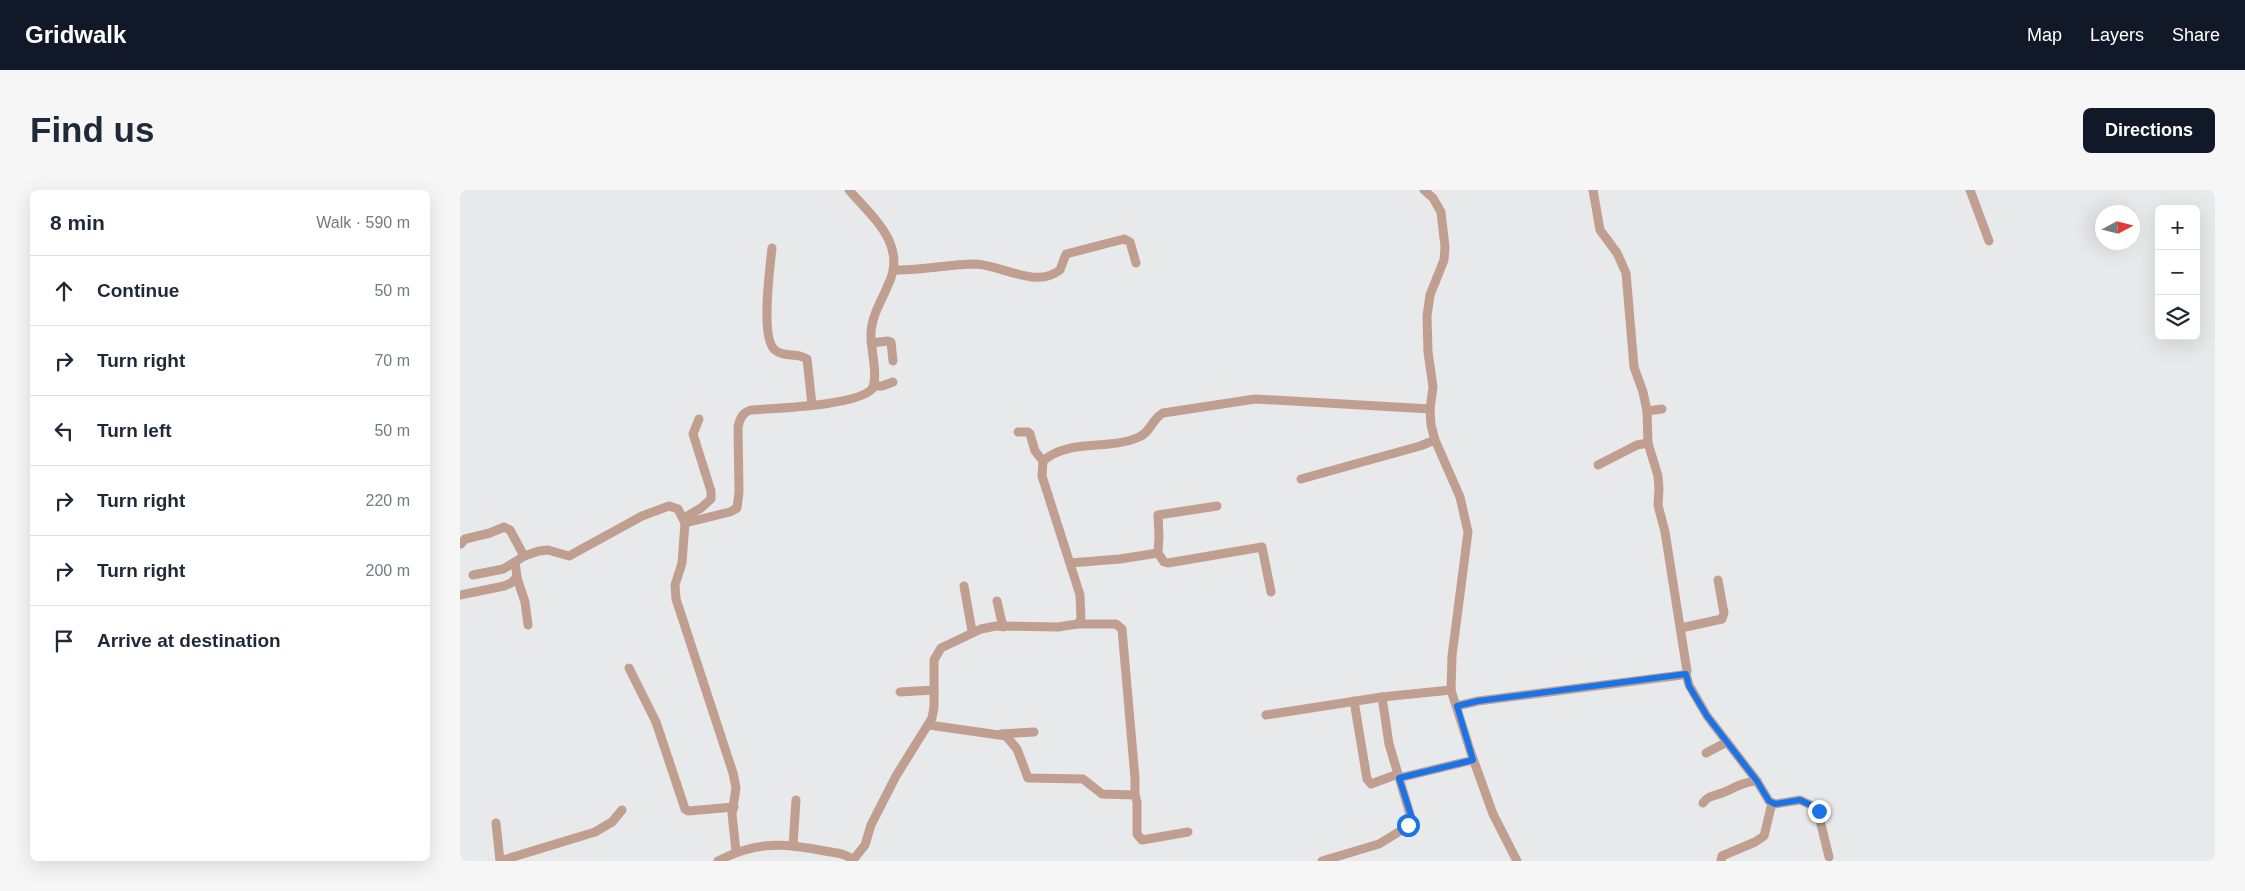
<!DOCTYPE html>
<html lang="en">
<head>
<meta charset="utf-8">
<style>
	:root { --surface:#fff; --page:#f6f6f7; --text:#1f2937; --muted:#747a83; --line:#e0e1e3; --accent:#111827 }
	body { margin:0; font-family:Helvetica,sans-serif; background:var(--page); color:var(--text) }
	.controls { position:absolute; right:15px; top:15px; display:grid; overflow:hidden; border-radius:8px; box-shadow:0 5px 20px #0002 }
	.controls button { width:45px; height:45px; display:grid; place-items:center; padding:0; border:0; border-bottom:1px solid var(--line); background:var(--surface); color:var(--text); font:25px sans-serif }
	.compass { position:absolute; left:1635px; top:15px; width:45px; height:45px; border-radius:50%; background:var(--surface); box-shadow:0 5px 20px #0002; rotate:83deg }
	.stop { position:absolute; width:15px; height:15px; margin:-11px; border:4px solid #1a73e8; border-radius:50%; background:#fff }
	.stop.end { background:#1a73e8; border-color:#fff; box-shadow:0 1px 5px #0008 }
	.list { margin:0; padding:0; list-style:none }
	h2 { display:flex; justify-content:space-between; align-items:center; height:65px; margin:0; padding:0 20px; font-size:21px }
	h2 small { font-size:16px; font-weight:400; color:var(--muted) }
	.list li { display:grid; grid-template-columns:32px 1fr auto; gap:15px; align-items:center; box-sizing:border-box; height:70px; padding:0 20px; border-top:1px solid var(--line) }
	.list b { display:block; font-size:19px; white-space:nowrap }
	.list em { font-size:16px; font-style:normal; color:var(--muted) }
	.icon { flex:none; width:28px; height:28px; fill:none; stroke:currentColor; stroke-width:2; stroke-linecap:round; stroke-linejoin:round }
	.map { position:relative; flex:none; width:1755px; height:671px; overflow:hidden; border-radius:8px }
	header { display:flex; align-items:center; gap:30px; box-sizing:border-box; height:70px; padding:0 25px; background:var(--accent); color:#fff }
	header strong { font-size:24px }
	nav { display:flex; gap:28px; margin-inline-start:auto; font-size:18px }
	.intro { display:flex; align-items:center; justify-content:space-between; box-sizing:border-box; height:120px; padding:0 30px }
	h1 { margin:0; font-size:35px }
	.button { padding:12px 22px; border-radius:8px; background:var(--accent); color:#fff; font-size:18px; font-weight:700 }
	main { display:flex; gap:30px; padding:0 30px }
	aside { flex:1; background:var(--surface); border-radius:8px; box-shadow:0 5px 20px #0002 }
	.map>svg:first-child { display:block }
	.lines { fill:none; stroke-linecap:round; stroke-linejoin:round }
	.minor { stroke:#c09f90; stroke-width:9 }
	.route { stroke:#1a73e8; stroke-width:6 }
</style>
</head>
<body>
<header>
<strong>Gridwalk</strong>
<nav><a>Map</a><a>Layers</a><a>Share</a></nav>
</header>
<div class="intro"><h1>Find us</h1><a class="button">Directions</a></div>
<main>
<aside>
<h2>8 min<small>Walk · 590 m</small></h2>
<ul class="list">
<li><svg class="icon" aria-label="ahead" viewBox="0 0 24 24"><path d="M12 20V5M6 11l6-6 6 6"/></svg><div><b>Continue</b></div><em>50 m</em></li>
<li><svg class="icon" aria-label="right" viewBox="0 0 24 24"><path d="M7 20v-9h11M14 6l5 5-5 5"/></svg><div><b>Turn right</b></div><em>70 m</em></li>
<li><svg class="icon" aria-label="left" viewBox="0 0 24 24"><path d="M17 20v-9H6M10 6l-5 5 5 5"/></svg><div><b>Turn left</b></div><em>50 m</em></li>
<li><svg class="icon" aria-label="right" viewBox="0 0 24 24"><path d="M7 20v-9h11M14 6l5 5-5 5"/></svg><div><b>Turn right</b></div><em>220 m</em></li>
<li><svg class="icon" aria-label="right" viewBox="0 0 24 24"><path d="M7 20v-9h11M14 6l5 5-5 5"/></svg><div><b>Turn right</b></div><em>200 m</em></li>
<li><svg class="icon" aria-label="arrive" viewBox="0 0 24 24"><path d="M6 21V4h12l-3 4 3 4H6"/></svg><div><b>Arrive at destination</b></div></li>
</ul>
</aside>
<div class="map">
<svg width="1755" height="671" viewBox="0 0 1755 671">
	<rect width="100%" height="100%" fill="#e8e9ea"/>
	<g class="lines">
		<g class="minor">
			<path d="M 964,0 L 973,8 L 981,22 L 985,57 L 984,70 L 970,105 L 967,126 L 968,162 L 973,197 L 970,219 L 971,235 L 975,250 L 1000,307 L 1008,342 L 992,466 L 991,500 L 1011,563 L 1033,624 L 1057,671"/>
			<path d="M 1510,0 L 1529,51"/>
			<path d="M 312,58 C 310,78 300,148 315,160 C 324,168 338,162 347,169 L 352,215"/>
			<path d="M 434,80 C 461,81 488,74 515,74 C 543,75 575,99 600,80 L 606,64 L 664,49 L 670,52 L 676,73"/>
			<path d="M 411,153 L 428,151 L 431,152 L 433,171"/>
			<path d="M 414,196 L 422,196 L 433,192"/>
			<path d="M 1187,221 L 1202,219"/>
			<path d="M 558,242 L 568,242 L 570,244 L 575,261 L 583,271"/>
			<path d="M 1138,275 L 1177,255 L 1188,253"/>
			<path d="M 841,289 L 960,256 L 975,250"/>
			<path d="M 224,328 L 241,318 L 251,309 L 251,301 L 233,244 L 239,229"/>
			<path d="M 225,333 L 270,322 L 277,318 L 279,302 L 278,237 C 280,228 283,222 291,220 C 316,218 396,216 412,199 C 419,186 410,158 411,142 C 412,125 422,110 428,95 C 448,55 413,28 389,0"/>
			<path d="M 1,354 L 5,349 L 30,343 L 44,337 L 50,340 L 64,366"/>
			<path d="M 698,363 L 704,372 L 708,373 L 802,357 L 811,402"/>
			<path d="M 610,373 L 660,369 L 698,363 L 699,347 L 698,325 L 757,316"/>
			<path d="M 13,385 L 43,379 L 55,372"/>
			<path d="M 57,388 L 65,412 L 68,435"/>
			<path d="M 504,396 L 512,441"/>
			<path d="M 0,405 L 44,396 L 51,393 L 57,387 L 55,372 L 64,366 L 79,361 L 88,360 L 109,366 L 182,326 L 209,316 L 218,319 L 225,333 L 222,373 L 215,395 L 216,409 L 273,583 L 276,598 L 272,624 L 276,661"/>
			<path d="M 537,411 L 543,437"/>
			<path d="M 617,434 L 656,434 L 662,439 L 675,588 L 675,605"/>
			<path d="M 1221,438 L 1262,429 L 1264,423 L 1258,390"/>
			<path d="M 169,478 L 196,532 L 225,619 L 228,621 L 274,617"/>
			<path d="M 1226,484 L 1229,495 L 1247,526 L 1297,591 L 1309,611 L 1315,614 L 1340,610 L 1357,618 L 1369,667"/>
			<path d="M 440,502 L 474,500"/>
			<path d="M 894,511 L 907,589 L 911,594 L 938,584"/>
			<path d="M 997,516 L 1018,511 L 1222,485 L 1226,484 L 1227,481 L 1205,342 L 1198,315 L 1199,299 L 1198,286 L 1188,253 L 1187,221 L 1183,202 L 1174,177 L 1166,83 L 1157,63 L 1140,40 L 1133,0"/>
			<path d="M 806,525 L 922,507 L 991,500"/>
			<path d="M 469,535 L 546,546 L 557,559 L 568,588 L 623,589 L 642,604 L 675,605 L 677,612 L 677,644 L 682,650 L 728,642"/>
			<path d="M 541,544 L 574,542"/>
			<path d="M 1246,563 L 1267,552"/>
			<path d="M 939,588 L 1013,570"/>
			<path d="M 1243,613 C 1249,604 1258,606 1267,601 C 1277,596 1285,592 1297,591"/>
			<path d="M 36,633 L 40,671 L 135,642 L 152,632 L 162,620"/>
			<path d="M 333,656 L 336,610"/>
			<path d="M 393,670 L 405,655 L 411,635 L 436,586 L 472,528 L 474,517 L 474,470 L 481,458 L 521,439 L 536,436 L 598,437 L 617,434 L 621,430 L 620,405 L 582,286 L 583,271 C 610,248 648,261 679,247 C 690,243 692,229 703,223 L 795,209 L 970,219"/>
			<path d="M 258,671 C 296,651 324,653 365,661 C 376,663 386,663 394,671"/>
			<path d="M 862,671 L 919,654 L 945,638 L 952,631 L 929,554 L 922,507"/>
			<path d="M 1261,671 L 1262,666 L 1295,652 L 1304,646 L 1312,613"/>
		</g>
	</g>
	<g class="lines">
		<path class="route" d="M 948,635 L 952,628 L 939,588 L 1013,570 L 997,516 L 1018,511 L 1226,484 L 1229,496 L 1247,526 L 1297,591 L 1309,611 L 1315,614 L 1340,610 L 1357,618 L 1359,621"/>
	</g>
</svg>
<div class="controls">
<button>+</button>
<button>−</button>
<button><svg class="icon" aria-label="layers" viewBox="0 0 24 24"><path d="M12 4l9 5-9 5-9-5zM3 14l9 5 9-5"/></svg></button>
</div>
<svg class="compass" viewBox="-18 -18 36 36"><path d="M0-13l5 13h-10z" fill="#e53935"/><path d="M0 13l5-13h-10z" fill="#747a83"/></svg>
<div class="stop" style="left:948px;top:635px"></div>
<div class="stop end" style="left:1359px;top:621px"></div>
</div>
</main>
</body>
</html>
